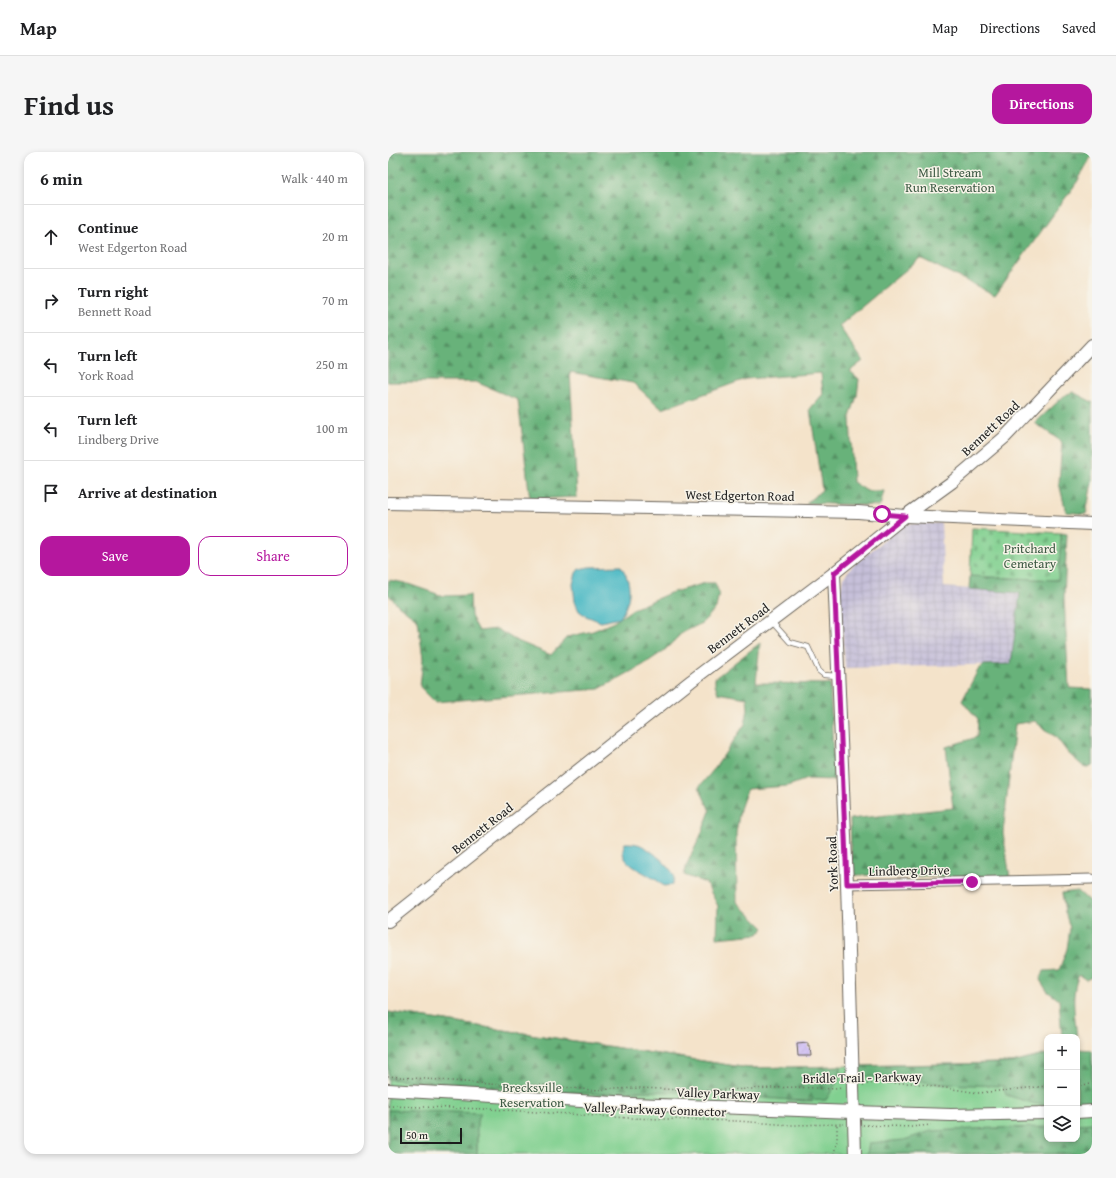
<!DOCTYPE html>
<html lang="en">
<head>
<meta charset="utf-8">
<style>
	:root { --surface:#fff; --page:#f6f6f6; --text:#202124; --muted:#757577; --line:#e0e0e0; --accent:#b5179e }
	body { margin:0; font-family:"Gentium Book Plus",serif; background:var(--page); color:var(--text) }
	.controls { position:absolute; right:12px; bottom:12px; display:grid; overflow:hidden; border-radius:8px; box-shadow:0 2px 6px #0003 }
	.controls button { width:36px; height:36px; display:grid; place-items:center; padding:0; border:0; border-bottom:1px solid var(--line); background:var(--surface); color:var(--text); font:20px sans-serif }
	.scale { position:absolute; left:12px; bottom:10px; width:62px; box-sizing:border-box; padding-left:4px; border:2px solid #1c1c1c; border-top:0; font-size:11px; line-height:14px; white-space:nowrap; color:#1c1c1c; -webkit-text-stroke:3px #f7f3e8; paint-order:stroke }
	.stop { position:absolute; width:12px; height:12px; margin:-9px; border:3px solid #b5179e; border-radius:50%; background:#fff }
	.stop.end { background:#b5179e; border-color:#fff; box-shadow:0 1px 4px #0008 }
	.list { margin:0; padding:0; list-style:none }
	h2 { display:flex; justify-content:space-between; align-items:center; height:52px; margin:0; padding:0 16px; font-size:17px }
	h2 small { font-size:13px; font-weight:400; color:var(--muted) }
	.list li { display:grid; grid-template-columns:26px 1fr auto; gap:12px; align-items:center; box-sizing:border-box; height:64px; padding:0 16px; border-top:1px solid var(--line) }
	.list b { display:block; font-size:15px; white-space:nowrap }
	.list p { margin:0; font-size:13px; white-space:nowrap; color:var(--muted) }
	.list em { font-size:13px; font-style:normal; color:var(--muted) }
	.actions { display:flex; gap:8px; padding:12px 16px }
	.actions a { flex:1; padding:9px 0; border:1px solid var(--accent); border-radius:12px; text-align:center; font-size:14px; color:var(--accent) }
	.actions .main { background:var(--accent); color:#fff }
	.icon { flex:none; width:22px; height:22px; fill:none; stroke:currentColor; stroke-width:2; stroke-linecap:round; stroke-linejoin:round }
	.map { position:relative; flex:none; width:704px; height:1002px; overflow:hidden; border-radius:12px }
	header { display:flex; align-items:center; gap:24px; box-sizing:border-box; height:56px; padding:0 20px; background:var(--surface); border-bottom:1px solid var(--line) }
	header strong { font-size:19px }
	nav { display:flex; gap:22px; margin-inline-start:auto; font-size:14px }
	.intro { display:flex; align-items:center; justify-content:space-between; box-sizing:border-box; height:96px; padding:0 24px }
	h1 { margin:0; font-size:28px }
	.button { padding:10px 18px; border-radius:12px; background:var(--accent); color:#fff; font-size:14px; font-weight:700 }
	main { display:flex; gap:24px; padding:0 24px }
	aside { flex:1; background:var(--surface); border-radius:12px; box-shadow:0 2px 6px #0003 }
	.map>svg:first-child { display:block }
	.industrial { fill:url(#industrial-grid) }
	.green { fill:#81d090; stroke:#4e7656 }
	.forest { fill:url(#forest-firs); stroke:#42674b }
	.cemetery { fill:url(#cemetery-stones); stroke:#4e7656 }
	.water { fill:#4bb9c5; stroke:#346a70 }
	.building { fill:url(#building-hatch) }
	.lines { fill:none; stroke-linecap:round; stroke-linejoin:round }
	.service-casing { stroke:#686259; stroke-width:6 }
	.minor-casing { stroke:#686259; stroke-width:11 }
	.tertiary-casing { stroke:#686259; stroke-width:14 }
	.path { stroke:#686259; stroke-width:1.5; stroke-dasharray:1 3; stroke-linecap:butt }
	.service { stroke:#fff; stroke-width:4.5 }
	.minor { stroke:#fff; stroke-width:9 }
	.tertiary { stroke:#fff; stroke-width:12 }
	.route { stroke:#b5179e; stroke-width:5 }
	.labels { text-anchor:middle; stroke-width:3; stroke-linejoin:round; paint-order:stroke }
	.park-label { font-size:13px; fill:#3f5b45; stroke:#f7f3e8 }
	.street-label { font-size:13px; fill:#1c1c1c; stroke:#f7f3e8 }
</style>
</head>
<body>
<header>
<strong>Map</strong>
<nav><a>Map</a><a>Directions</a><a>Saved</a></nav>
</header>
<div class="intro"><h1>Find us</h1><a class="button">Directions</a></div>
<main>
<aside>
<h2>6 min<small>Walk · 440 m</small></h2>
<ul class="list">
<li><svg class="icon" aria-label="ahead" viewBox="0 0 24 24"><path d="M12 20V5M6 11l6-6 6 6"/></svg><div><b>Continue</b><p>West Edgerton Road</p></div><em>20 m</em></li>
<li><svg class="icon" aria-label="right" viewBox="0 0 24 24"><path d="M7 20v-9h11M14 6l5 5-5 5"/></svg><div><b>Turn right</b><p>Bennett Road</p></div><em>70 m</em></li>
<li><svg class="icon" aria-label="left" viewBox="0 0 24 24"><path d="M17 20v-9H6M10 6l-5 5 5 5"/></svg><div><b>Turn left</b><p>York Road</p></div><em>250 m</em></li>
<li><svg class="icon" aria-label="left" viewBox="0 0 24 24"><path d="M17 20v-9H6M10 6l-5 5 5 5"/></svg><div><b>Turn left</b><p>Lindberg Drive</p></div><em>100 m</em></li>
<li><svg class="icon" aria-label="arrive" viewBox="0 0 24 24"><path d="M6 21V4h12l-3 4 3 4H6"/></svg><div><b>Arrive at destination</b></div></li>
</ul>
<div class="actions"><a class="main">Save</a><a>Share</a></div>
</aside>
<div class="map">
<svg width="704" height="1002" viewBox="0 0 704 1002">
	<defs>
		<pattern id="industrial-grid" width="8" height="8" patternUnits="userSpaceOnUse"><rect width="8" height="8" fill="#c6c0d9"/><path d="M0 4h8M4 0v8" fill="none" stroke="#aaa4ba"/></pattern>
		<pattern id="forest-firs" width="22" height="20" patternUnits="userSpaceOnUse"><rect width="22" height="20" fill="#68b27a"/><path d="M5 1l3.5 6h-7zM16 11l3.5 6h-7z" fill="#559063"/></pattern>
		<pattern id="cemetery-stones" width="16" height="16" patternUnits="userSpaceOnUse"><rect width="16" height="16" fill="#81d090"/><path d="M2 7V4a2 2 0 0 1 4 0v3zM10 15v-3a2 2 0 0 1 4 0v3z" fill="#6fb27c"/></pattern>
		<pattern id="building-hatch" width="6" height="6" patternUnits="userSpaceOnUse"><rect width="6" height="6" fill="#c3aff8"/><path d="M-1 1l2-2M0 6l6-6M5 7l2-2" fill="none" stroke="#a796d4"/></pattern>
	</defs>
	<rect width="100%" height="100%" fill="#f7f3e8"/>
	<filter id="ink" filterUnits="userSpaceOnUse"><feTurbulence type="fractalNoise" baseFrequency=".025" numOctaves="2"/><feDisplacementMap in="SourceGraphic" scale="8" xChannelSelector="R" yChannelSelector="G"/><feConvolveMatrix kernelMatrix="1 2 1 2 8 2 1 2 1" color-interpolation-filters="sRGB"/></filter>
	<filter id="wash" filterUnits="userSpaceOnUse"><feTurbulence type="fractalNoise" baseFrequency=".012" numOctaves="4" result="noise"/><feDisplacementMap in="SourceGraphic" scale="16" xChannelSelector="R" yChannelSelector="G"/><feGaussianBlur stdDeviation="0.9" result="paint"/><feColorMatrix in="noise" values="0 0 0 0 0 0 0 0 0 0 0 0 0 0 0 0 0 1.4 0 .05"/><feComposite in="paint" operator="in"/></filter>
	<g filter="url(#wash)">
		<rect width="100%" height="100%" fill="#f4e3ca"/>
		<path class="industrial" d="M 553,371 L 556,435 L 632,441 L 623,512 L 457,516 L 452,441 L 455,426 L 465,413 L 517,372 Z"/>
		<path class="green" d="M 0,860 L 360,916 L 659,910 L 659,987 L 689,987 L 689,909 L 704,909 L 704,1002 L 89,1002 L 89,982 L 0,976 Z"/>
		<g class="forest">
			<path d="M 0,0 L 704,0 L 704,3 L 689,30 L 607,143 L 532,106 L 451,174 L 475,209 L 462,219 L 471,227 L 469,244 L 462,265 L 465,330 L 479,339 L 496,339 L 492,354 L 418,351 L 434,338 L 422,257 L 435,242 L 433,221 L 358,227 L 274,257 L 245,231 L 182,220 L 189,345 L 142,347 L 130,248 L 88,230 L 0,230 Z"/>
			<path d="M 685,240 L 704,250 L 704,329 L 698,362 L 678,360 L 671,331 L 674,290 L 647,271 L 677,243 Z"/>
			<path d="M 673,381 L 679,382 L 676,446 L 681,536 L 704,537 L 704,613 L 697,616 L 680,601 L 668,585 L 656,577 L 647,569 L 627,572 L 615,681 L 622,726 L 464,723 L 462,667 L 565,656 L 558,595 L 589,585 L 590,567 L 574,549 L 590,518 L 596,513 L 623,512 L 632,441 L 581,437 L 582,424 L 670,428 Z"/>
			<path d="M 1,428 L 17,431 L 55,444 L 82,443 L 83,464 L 91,479 L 109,477 L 127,488 L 163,503 L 179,485 L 205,479 L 226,470 L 245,457 L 282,441 L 318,431 L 327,431 L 331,441 L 328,456 L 314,471 L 294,481 L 277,498 L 255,513 L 211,537 L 47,550 L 32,535 L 35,507 L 30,468 L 10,453 L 0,442 Z"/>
			<path d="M 372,491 L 368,531 L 442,532 L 446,628 L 419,627 L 400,634 L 359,637 L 352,657 L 348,681 L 349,750 L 376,776 L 371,782 L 329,786 L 330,754 L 318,731 L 296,723 L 299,712 L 312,685 L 322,659 L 311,635 L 327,616 L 357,572 L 360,557 L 359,546 L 330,541 L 327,532 L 327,526 Z"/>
			<path d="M 690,739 L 704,752 L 704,825 L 698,828 L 691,823 C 682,843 687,864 689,885 L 674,885 L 671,848 L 659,839 L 652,828 L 656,819 L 671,818 L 679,797 L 682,776 L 677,760 L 674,741 Z"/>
			<path d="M 0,860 L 360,916 L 452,914 L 452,925 L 438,948 L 416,949 L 362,945 L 348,936 L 336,941 L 244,939 L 213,942 L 181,940 L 150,935 L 106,935 L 0,927 Z"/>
			<path d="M 689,891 L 690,897 L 704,898 L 704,951 L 689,952 Z"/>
			<path d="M 659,902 L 659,952 L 648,952 L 618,943 L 616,934 L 550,932 L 520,927 L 470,924 L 470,914 L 624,911 Z"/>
			<path d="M 0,958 L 93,961 L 89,970 L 89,1002 L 0,1002 Z"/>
			<path d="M 704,971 L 704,1002 L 479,1002 L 481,991 L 516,988 L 543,979 L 607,976 L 659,975 L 659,987 L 689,987 L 689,972 Z"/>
		</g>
		<path class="cemetery" d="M 584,376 L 673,381 L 670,428 L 582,424 Z"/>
		<g class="water">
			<path d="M 233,414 C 245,432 243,448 232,466 L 213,470 L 198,464 L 191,459 L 187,450 L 185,432 L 188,421 L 191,417 L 201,415 Z"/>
			<path d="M 237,691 C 241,691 245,691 249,692 C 258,693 284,715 286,724 C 286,728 285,730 284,733 L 276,734 C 272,731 268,727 263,725 C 251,717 228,710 237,691 Z"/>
		</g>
		<g id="blocks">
			<path class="building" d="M 420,891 L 420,895 L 422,895 L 423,904 L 410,904 L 409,892 Z"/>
		</g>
	</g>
	<g filter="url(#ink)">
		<use href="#blocks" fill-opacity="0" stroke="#686259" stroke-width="1"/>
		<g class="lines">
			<defs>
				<path id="service" d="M 384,470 L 402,490 L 420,495 L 431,519 L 436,523 L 450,524"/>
				<path id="minor" d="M 459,732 L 704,727"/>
				<g id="tertiary">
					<path d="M 0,351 L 470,360 L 517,364 L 704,372"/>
					<path d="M 446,421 L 459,732 L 467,1002"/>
					<path d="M 0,769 L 303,529 L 446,421 L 517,364 L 564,330 L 617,285 L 704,193"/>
					<path d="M 0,938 L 244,952 L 466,960 L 563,963 L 659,961"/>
					<path d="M 689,960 L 704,959"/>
				</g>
			</defs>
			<use href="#service" class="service-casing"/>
			<use href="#minor" class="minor-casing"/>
			<use href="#tertiary" class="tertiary-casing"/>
			<g class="path">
				<path d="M 0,924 L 114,933 L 155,933 L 204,938 L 252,936 L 317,939 L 407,935 L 447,937 L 455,936"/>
				<path d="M 475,933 L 486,931 L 525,931 L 591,941 L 659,934"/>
				<path d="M 689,933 L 704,932"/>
				<path d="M 0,954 L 100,957 L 242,966 L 349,969 L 403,973 L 456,972"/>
				<path d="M 475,973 L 523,975 L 543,973"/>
				<path d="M 446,1002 L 449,988 L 449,972"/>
			</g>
			<use href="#service" class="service"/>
			<use href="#minor" class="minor"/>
			<use href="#tertiary" class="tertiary"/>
		</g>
	</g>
	<g class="lines" filter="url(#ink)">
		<path class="route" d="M 494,362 L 517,364 L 446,421 L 459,732 L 584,730"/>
	</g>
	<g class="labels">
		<g class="park-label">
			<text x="562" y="25">Mill Stream<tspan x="562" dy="15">Run Reservation</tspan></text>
			<text x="642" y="401">Pritchard<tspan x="642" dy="15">Cemetary</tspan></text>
			<text x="144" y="940">Brecksville<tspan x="144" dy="15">Reservation</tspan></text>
		</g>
		<g class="street-label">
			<text transform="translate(602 276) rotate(-43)" y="5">Bennett Road</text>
			<text transform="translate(352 343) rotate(1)" y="5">West Edgerton Road</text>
			<text transform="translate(350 476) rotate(-37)" y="5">Bennett Road</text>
			<text transform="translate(94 676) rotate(-38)" y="5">Bennett Road</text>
			<text transform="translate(444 712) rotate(-92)" y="5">York Road</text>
			<text transform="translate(521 718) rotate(-1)" y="5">Lindberg Drive</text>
			<text transform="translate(474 925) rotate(-1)" y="5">Bridle Trail - Parkway</text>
			<text transform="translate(330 941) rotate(2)" y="5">Valley Parkway</text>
			<text transform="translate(267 957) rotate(2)" y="5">Valley Parkway Connector</text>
		</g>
	</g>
</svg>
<div class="controls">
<button>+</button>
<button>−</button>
<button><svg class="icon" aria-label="layers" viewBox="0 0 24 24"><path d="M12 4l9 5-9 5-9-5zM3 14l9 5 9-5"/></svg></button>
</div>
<div class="scale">50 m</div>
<div class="stop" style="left:494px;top:362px"></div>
<div class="stop end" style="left:584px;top:730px"></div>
</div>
</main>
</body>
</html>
